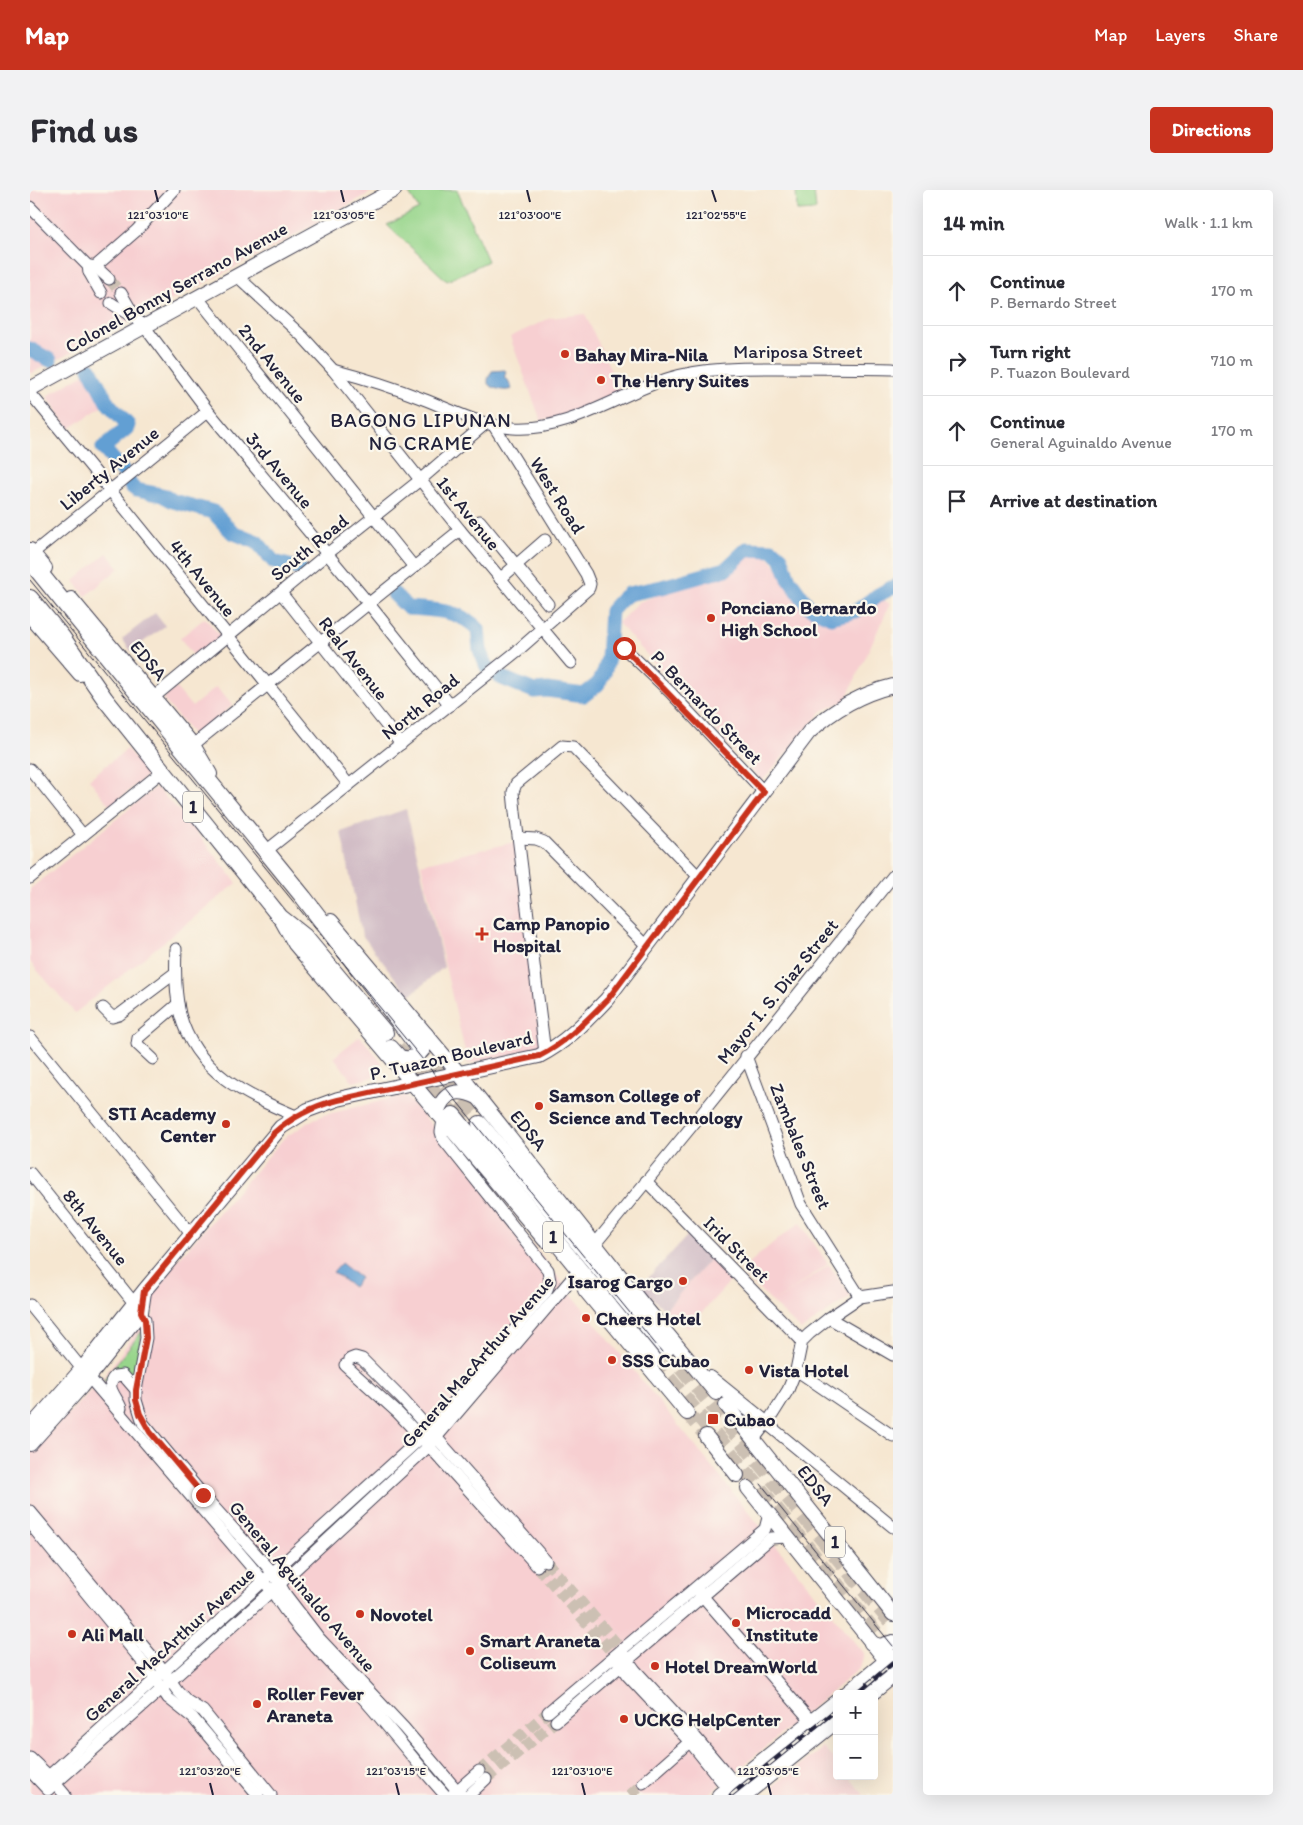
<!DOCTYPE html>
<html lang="en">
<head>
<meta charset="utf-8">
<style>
	:root { --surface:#fff; --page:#f2f2f3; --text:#2b2b33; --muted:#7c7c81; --line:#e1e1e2; --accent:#c8321e }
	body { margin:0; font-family:Itim,sans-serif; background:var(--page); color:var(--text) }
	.controls { position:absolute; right:15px; bottom:15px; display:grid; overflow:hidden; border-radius:5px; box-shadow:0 5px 20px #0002 }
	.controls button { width:45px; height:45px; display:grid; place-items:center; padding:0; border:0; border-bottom:1px solid var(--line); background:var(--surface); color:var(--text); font:25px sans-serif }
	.stop { position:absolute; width:15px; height:15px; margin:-11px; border:4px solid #c8321e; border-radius:50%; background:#fff }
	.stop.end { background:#c8321e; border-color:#fff; box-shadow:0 1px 5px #0008 }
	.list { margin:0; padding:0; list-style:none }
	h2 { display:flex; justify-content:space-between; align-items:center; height:65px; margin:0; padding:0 20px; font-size:21px }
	h2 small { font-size:16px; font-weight:400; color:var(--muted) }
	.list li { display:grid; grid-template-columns:32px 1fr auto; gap:15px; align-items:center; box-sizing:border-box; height:70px; padding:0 20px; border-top:1px solid var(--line) }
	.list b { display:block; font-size:19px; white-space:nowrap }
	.list p { margin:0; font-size:16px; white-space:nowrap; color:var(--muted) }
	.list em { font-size:16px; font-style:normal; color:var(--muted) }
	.icon { flex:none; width:28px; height:28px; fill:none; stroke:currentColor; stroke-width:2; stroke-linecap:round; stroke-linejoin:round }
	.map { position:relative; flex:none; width:863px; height:1605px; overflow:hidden; border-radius:5px }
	header { display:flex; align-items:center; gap:30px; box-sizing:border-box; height:70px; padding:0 25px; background:var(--accent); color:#fff }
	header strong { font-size:24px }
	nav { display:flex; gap:28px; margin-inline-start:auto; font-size:18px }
	.intro { display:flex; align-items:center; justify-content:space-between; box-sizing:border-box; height:120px; padding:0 30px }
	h1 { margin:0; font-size:35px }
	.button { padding:12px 22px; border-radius:5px; background:var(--accent); color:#fff; font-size:18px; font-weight:700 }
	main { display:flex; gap:30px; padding:0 30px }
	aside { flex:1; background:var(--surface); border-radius:5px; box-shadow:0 5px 20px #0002 }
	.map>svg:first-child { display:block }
	.built { fill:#f7cfd1 }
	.industrial { fill:#d2bdc6 }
	.green { fill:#97d58b; stroke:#5c7c63 }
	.water { fill:#629fd3; stroke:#426087 }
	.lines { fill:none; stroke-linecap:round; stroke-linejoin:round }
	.river { stroke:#629fd3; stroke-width:15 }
	.minor-tunnel { stroke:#ccc0b3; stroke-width:11; stroke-dasharray:11 5.5; stroke-linecap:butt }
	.major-tunnel { stroke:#ccc0b3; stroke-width:14; stroke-dasharray:14 7; stroke-linecap:butt }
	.highway-tunnel { stroke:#ccc0b3; stroke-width:16; stroke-dasharray:16 8; stroke-linecap:butt }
	.minor-casing { stroke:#424052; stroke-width:13 }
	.major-casing { stroke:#424052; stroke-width:16 }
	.highway-casing { stroke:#424052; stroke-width:18 }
	.minor { stroke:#fff; stroke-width:11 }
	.major { stroke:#fff; stroke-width:14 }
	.highway { stroke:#fff; stroke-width:16 }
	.tram { stroke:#22223b; stroke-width:1 }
	.rail-casing { stroke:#22223b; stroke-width:4.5 }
	.rail { stroke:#fbf7ec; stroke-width:2.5; stroke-dasharray:8; stroke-linecap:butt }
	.route { stroke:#c8321e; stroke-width:6 }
	.ticks { fill:none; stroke:#22223b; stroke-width:2 }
	.poi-dot { fill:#c8321e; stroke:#fbf7ec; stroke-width:2 }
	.labels { text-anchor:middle; stroke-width:4.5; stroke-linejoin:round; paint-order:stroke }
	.shield { fill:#fbf7ec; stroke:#636270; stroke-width:1 }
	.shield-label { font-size:18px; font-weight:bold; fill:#22223b }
	.street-label { font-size:19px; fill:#22223b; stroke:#fbf7ec }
	.poi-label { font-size:19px; font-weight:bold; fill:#22223b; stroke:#fbf7ec; text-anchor:start }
	.neighbourhood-label { font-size:20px; letter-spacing:1px; fill:#22223b; stroke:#fbf7ec }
	.ticks-label { font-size:12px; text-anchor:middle; fill:#22223b; stroke:#fbf7ec; stroke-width:4.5; stroke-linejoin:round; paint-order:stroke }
</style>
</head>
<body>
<header>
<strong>Map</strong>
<nav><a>Map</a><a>Layers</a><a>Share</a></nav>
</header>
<div class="intro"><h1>Find us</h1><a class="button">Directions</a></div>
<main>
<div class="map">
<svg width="863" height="1605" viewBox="0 0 863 1605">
	<rect width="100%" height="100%" fill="#fbf7ec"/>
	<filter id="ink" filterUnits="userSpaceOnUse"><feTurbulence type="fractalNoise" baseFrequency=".02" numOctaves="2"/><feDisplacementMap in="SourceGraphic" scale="10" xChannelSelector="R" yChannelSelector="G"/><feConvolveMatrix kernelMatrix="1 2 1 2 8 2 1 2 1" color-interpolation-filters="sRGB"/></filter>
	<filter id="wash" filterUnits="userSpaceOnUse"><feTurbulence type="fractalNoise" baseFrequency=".0096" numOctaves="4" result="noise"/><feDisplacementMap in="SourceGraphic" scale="20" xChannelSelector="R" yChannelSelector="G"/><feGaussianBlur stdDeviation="1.12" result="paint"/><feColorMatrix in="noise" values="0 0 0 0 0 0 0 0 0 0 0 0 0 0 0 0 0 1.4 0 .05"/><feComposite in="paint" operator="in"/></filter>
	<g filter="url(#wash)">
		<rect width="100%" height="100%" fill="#f6e7d1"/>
		<g class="built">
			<path d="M 0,0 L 345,0 L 251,53 L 0,184 Z"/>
			<path d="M 555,124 L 590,201 L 533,226 L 511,231 L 480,147 L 520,128 Z"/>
			<path d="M 56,183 L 74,215 L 39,239 L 17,206 Z"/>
			<path d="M 724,362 L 734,363 L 744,374 L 777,424 L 800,429 L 826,424 L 848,406 L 860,414 L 815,511 L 792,521 L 732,591 L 588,433 L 609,412 L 690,383 L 708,375 L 711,369 Z"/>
			<path d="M 77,363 L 89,378 L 56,406 L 44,391 Z"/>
			<path d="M 175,428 L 192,448 L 166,469 L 150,448 Z"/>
			<path d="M 186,497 L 203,515 L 165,547 L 133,509 L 146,498 L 162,517 Z"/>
			<path d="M 97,559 L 118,585 L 80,616 L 59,589 Z"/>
			<path d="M 126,597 L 150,622 L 207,693 L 45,823 L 0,772 L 0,699 Z"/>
			<path d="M 485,652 L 512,860 L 438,874 L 391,674 Z"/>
			<path d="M 330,846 L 352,873 L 346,884 L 340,888 L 323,892 L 304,867 Z"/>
			<path d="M 375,905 L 432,969 L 834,1464 L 830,1478 L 678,1605 L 0,1605 L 0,1263 L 72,1189 L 106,1142 L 124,1124 L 121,1115 L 121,1105 L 125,1096 L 254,948 L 284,929 L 294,925 Z"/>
			<path d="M 770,1033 L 798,1074 L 743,1113 L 710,1081 L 744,1052 Z"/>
			<path d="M 682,1067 L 703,1088 L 658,1138 L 635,1120 Z"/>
			<path d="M 799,1075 L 821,1106 L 771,1140 L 743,1113 Z"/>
			<path d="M 793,1558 L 807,1573 L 807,1586 L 818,1586 L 834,1605 L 750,1605 L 743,1596 Z"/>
		</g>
		<g class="industrial">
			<path d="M 125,423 L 135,436 L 101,461 L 92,449 Z"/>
			<path d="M 376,619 L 414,777 L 379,806 L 332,745 L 311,642 Z"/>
			<path d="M 658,1045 L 682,1067 L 635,1120 L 610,1097 Z"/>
		</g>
		<g class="green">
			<path d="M 382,0 L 427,0 L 458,71 L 417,91 L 357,35 L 389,19 L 378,2 Z"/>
			<path d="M 766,0 L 784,0 L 786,20 L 767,21 Z"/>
			<path d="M 112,1141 L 105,1192 L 89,1182 L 71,1193 Z"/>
		</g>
		<g class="water">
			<path d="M 475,180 L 476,182 L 474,188 L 478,190 L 482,199 C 475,202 464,199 458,194 L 458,189 L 462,181 Z"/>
			<path d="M 311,1073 L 330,1088 L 323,1097 L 303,1082 Z"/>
		</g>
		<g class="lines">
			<g class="river">
				<path d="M 0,159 L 20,170"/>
				<path d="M 60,179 L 77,212 L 98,235 L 97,238 L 73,258 L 93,281 L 101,296 L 106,300 L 132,305 L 143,311 L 183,322 L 202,342 L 227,352 L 244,372 L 270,379"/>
				<path d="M 364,404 L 378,418 C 404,420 428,419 448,439 L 450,460 L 457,477 L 472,488 L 504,501 L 517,500 L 554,505 L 568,494 L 574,483 L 578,468 L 581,421 L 592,409 L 598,404 L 632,397 L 696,379 L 717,359 L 742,360 L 751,367 L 759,389 L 779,417 L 801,427 L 826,421 L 848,405 L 863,397"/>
			</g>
		</g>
	</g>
	<g filter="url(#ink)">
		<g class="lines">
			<g class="minor-tunnel">
				<path d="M 79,89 L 91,103"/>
				<path d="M 516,1371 L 587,1454"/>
				<path d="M 507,1376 L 580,1460"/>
				<path d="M 449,1581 L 518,1522"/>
				<path d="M 456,1589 L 526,1531"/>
				<path d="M 600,1605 L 613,1593"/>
			</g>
			<path class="major-tunnel" d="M 657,1223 L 676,1246"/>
			<g class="highway-tunnel">
				<path d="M 387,855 L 450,934"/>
				<path d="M 367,858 L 423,925"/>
				<path d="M 636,1159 L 863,1434"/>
				<path d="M 623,1170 L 728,1297 L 863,1465"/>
			</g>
			<defs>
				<g id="minor">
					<path d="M 0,17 L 58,76 L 59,82 L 71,103"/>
					<path d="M 60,76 L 66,77 L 79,89"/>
					<path d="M 59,82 L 106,41 L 144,0"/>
					<path d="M 207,86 L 272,146 L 303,180 L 430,340 L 541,473"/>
					<path d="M 91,103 L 105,127"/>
					<path d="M 167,107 L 384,377"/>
					<path d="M 81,113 L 106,129 L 114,136 L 178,221 L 339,414 L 420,515"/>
					<path d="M 303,180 C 334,188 363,197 393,209 C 422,220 451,236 483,238 C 539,242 588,204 640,188 C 674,178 711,178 745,178 C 785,178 824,178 863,179"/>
					<path d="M 0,203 L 80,300 L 319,595"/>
					<path d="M 450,331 L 518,414"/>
					<path d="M 3,363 L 178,221"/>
					<path d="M 470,389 L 515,350"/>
					<path d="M 251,403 L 371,554"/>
					<path d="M 594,458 L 640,502 L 734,602"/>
					<path d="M 124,507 L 297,364 L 390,290 L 455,234"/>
					<path d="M 163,555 L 430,340"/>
					<path d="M 0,579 L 53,645"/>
					<path d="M 489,648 L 506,649 L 514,652 L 618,757"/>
					<path d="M 236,661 L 486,462 L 559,398 L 560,394 L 556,384 L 464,236"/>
					<path d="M 0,688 L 134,580"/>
					<path d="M 146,759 C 145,780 145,803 150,824 C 165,882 216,905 266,926"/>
					<path d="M 73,818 L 82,827 L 89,825 L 145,783"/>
					<path d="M 0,847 L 161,1044"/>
					<path d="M 515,863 L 485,622 L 483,602 L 486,594 L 532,556 L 543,557 L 669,687"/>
					<path d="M 716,866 L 771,1014 L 830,1107"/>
					<path d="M 123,869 L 107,854 L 108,848 L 148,814"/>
					<path d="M 0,983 L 104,1113 L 115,1130 L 116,1148 L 106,1200 L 106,1210 L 113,1233 L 173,1305 L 243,1383 L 256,1405 L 289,1448 L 374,1538 L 431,1605"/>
					<path d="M 616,991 L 772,1151"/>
					<path d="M 565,1054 L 661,937 L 863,686"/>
					<path d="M 0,1115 L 52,1179 L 242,1401 C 265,1440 301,1472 331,1506 C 360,1538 386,1573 415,1605"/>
					<path d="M 799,1128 L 863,1165"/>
					<path d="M 320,1169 L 325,1167 L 332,1169 L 373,1210 L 516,1371"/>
					<path d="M 315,1175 L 368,1223 L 399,1256 L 507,1376"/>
					<path d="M 766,1180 L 863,1246"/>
					<path d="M 91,1218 C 87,1206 74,1197 85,1186 L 93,1185 L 106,1200"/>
					<path d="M 736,1233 L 863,1337"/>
					<path d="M 724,1249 L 741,1227 L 758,1200 L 766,1180 L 772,1151 L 779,1144 L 799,1128 L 830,1107 L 863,1102"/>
					<path d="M 0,1321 L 131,1477 L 147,1500 L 157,1511 L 173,1521 L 241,1605"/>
					<path d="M 0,1334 L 119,1480 L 138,1508 L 163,1528 L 228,1605"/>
					<path d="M 669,1402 L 781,1531"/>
					<path d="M 595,1466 L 605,1480 L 644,1522 L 696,1583 L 704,1593 L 706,1599"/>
					<path d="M 587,1470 L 597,1485 L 660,1552 L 697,1598 L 708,1605"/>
					<path d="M 518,1522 L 735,1339 L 739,1324"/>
					<path d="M 526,1531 L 741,1348 L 757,1347"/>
					<path d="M 0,1568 L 19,1586 L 35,1605"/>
					<path d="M 0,1581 L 16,1598"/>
					<path d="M 12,1592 L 403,1237 L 516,1102 L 520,1091 L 518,1080 L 413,949 L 411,942 L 413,930"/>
					<path d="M 613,1593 L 664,1548"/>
					<path d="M 18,1600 L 254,1390 L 399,1256 L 544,1086"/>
					<path d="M 423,1604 L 449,1581"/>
					<path d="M 439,1605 L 456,1589"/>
				</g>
				<g id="major">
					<path d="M 0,199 L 364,0"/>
					<path d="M 0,360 L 15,378"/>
					<path d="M 41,409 L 163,555 L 180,584"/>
					<path d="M 0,426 L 50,484"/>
					<path d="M 251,729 L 265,754 L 515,1050"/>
					<path d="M 301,731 L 436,892 L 610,1111 L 686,1203"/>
					<path d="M 361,857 L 370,867 C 386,872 398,860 396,844"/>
					<path d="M 407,923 C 414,901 428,898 447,907"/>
					<path d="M 555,1100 L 657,1223"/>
					<path d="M 680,1188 L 736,1233"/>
					<path d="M 696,1215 L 863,1424"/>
					<path d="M 0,1238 L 52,1179 L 114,1101 L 251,937 L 278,920 L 308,909 L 509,866 C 537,852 556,831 577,809 L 779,542 C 804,519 830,504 863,496"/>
					<path d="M 676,1246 L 707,1285"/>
					<path d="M 0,1254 L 51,1197 L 111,1122 L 114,1102"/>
					<path d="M 718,1298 L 863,1479"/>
					<path d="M 841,1453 L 850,1456 L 863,1452"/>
					<path d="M 816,1504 L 862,1466"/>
					<path d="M 841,1504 L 863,1486"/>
					<path d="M 689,1605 L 807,1511"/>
					<path d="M 715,1605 L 807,1531"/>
				</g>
				<g id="highway">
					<path d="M 0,371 L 274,708 L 387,855"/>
					<path d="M 0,408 L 32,447 L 75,509 L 250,727 L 274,746 L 355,843"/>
					<path d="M 423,925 L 623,1170"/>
					<path d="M 450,934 L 636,1159"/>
				</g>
			</defs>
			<use href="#minor" class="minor-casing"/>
			<use href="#major" class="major-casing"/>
			<use href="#highway" class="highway-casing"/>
			<use href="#minor" class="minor"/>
			<use href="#major" class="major"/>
			<use href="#highway" class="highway"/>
			<g class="tram">
				<path d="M 0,390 L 632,1162"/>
				<path d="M 731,1294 L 863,1456"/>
			</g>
			<defs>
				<g id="rail">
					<path d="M 826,1504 L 863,1473"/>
					<path d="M 701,1605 L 807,1519"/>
				</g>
			</defs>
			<use href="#rail" class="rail-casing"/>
			<use href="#rail" class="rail"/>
		</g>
	</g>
	<g class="lines" filter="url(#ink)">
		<path class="route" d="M 173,1305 L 120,1242 L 110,1224 L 106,1210 L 106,1200 L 116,1148 L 115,1130 L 111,1122 L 114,1101 L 244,943 C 263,926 284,916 308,910 L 509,866 C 537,852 556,831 578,809 L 734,602 L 594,458"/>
	</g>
	<path class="ticks" d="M 125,0 L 128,12M 311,0 L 314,12M 497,0 L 500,12M 682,0 L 686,12M 180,1593 L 183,1605M 366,1593 L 369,1605M 552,1593 L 555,1605M 738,1593 L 741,1605"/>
	<g class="poi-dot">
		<circle cx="535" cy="164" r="5"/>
		<circle cx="571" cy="190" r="5"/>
		<circle cx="681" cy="428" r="5"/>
		<path d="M449.5 736.5h5v5h5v5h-5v5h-5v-5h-5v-5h5z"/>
		<circle cx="509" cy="916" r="5"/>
		<circle cx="196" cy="934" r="5"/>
		<circle cx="653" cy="1091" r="5"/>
		<circle cx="556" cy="1128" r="5"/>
		<circle cx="582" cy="1170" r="5"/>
		<circle cx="719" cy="1180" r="5"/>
		<rect x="677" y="1223" width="12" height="12" rx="2.5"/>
		<circle cx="330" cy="1424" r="5"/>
		<circle cx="706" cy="1433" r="5"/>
		<circle cx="42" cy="1444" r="5"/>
		<circle cx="440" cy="1461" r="5"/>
		<circle cx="625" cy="1476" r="5"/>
		<circle cx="227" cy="1514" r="5"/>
		<circle cx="594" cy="1529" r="5"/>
	</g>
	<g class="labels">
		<g class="shield">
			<rect x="153" y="601.5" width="20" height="31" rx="4"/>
			<rect x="513" y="1031.5" width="20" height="31" rx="4"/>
			<rect x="795" y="1336.5" width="20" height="31" rx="4"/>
		</g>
		<g class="shield-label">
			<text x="163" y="623">1</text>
			<text x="523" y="1053">1</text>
			<text x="805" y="1358">1</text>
		</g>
		<g class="street-label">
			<text transform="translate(146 97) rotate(-29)" y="7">Colonel Bonny Serrano Avenue</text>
			<text x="768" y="168">Mariposa Street</text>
			<text transform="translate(243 173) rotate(51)" y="7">2nd Avenue</text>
			<text transform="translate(79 278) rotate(-39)" y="7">Liberty Avenue</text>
			<text transform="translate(250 280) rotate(50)" y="7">3rd Avenue</text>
			<text transform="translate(528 305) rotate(58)" y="7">West Road</text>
			<text transform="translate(439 323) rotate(51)" y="7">1st Avenue</text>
			<text transform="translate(279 357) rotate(-39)" y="7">South Road</text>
			<text transform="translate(173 388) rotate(51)" y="7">4th Avenue</text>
			<text transform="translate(324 468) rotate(52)" y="7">Real Avenue</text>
			<text transform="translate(119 470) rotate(50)" y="7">EDSA</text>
			<text transform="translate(390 516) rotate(-39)" y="7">North Road</text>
			<text transform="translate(677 517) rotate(46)" y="7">P. Bernardo Street</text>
			<text transform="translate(747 801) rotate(-51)" y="7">Mayor I. S. Diaz Street</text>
			<text transform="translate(421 865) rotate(-13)" y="7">P. Tuazon Boulevard</text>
			<text transform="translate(499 940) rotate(51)" y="7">EDSA</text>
			<text transform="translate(771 956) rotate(68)" y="7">Zambales Street</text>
			<text transform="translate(66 1037) rotate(51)" y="7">8th Avenue</text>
			<text transform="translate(707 1059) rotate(45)" y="7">Irid Street</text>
			<text transform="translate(447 1171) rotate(-49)" y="7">General MacArthur Avenue</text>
			<text transform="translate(786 1295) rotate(52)" y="7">EDSA</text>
			<text transform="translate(273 1396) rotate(50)" y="7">General Aguinaldo Avenue</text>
			<text transform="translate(139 1454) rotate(-42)" y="7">General MacArthur Avenue</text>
		</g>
		<g class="poi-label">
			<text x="545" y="171">Bahay Mira-Nila</text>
			<text x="581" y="197">The Henry Suites</text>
			<text x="691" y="424">Ponciano Bernardo<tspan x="691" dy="22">High School</tspan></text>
			<text x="463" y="740">Camp Panopio<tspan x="463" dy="22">Hospital</tspan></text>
			<text x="519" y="912">Samson College of<tspan x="519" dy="22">Science and Technology</tspan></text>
			<text x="186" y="930" text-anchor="end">STI Academy<tspan x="186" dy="22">Center</tspan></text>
			<text x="643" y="1098" text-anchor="end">Isarog Cargo</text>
			<text x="566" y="1135">Cheers Hotel</text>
			<text x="592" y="1177">SSS Cubao</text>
			<text x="729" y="1187">Vista Hotel</text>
			<text x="694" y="1236">Cubao</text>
			<text x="716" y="1429">Microcadd<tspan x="716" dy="22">Institute</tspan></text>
			<text x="340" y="1431">Novotel</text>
			<text x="52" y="1451">Ali Mall</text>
			<text x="450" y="1457">Smart Araneta<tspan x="450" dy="22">Coliseum</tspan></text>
			<text x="635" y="1483">Hotel DreamWorld</text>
			<text x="237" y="1510">Roller Fever<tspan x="237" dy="22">Araneta</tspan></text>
			<text x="604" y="1536">UCKG HelpCenter</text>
		</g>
		<g class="neighbourhood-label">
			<text x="391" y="237">BAGONG LIPUNAN<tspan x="391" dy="23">NG CRAME</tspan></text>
		</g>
	</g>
	<g class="ticks-label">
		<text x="128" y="29">121°03'10"E</text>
		<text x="314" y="29">121°03'05"E</text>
		<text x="500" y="29">121°03'00"E</text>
		<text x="686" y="29">121°02'55"E</text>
		<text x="180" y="1585">121°03'20"E</text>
		<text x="366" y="1585">121°03'15"E</text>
		<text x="552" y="1585">121°03'10"E</text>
		<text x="738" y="1585">121°03'05"E</text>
	</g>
</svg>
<div class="controls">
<button>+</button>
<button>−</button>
</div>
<div class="stop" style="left:594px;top:458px"></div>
<div class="stop end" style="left:173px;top:1305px"></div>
</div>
<aside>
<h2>14 min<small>Walk · 1.1 km</small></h2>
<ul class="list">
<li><svg class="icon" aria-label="ahead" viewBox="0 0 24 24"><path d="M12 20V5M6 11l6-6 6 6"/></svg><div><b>Continue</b><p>P. Bernardo Street</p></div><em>170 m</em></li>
<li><svg class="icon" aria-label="right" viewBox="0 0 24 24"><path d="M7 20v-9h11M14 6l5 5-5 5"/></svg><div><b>Turn right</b><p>P. Tuazon Boulevard</p></div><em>710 m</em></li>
<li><svg class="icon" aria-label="ahead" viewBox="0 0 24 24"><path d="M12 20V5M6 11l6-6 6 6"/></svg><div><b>Continue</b><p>General Aguinaldo Avenue</p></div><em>170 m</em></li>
<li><svg class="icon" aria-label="arrive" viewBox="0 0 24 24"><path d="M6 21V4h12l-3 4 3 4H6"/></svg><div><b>Arrive at destination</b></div></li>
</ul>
</aside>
</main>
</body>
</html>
